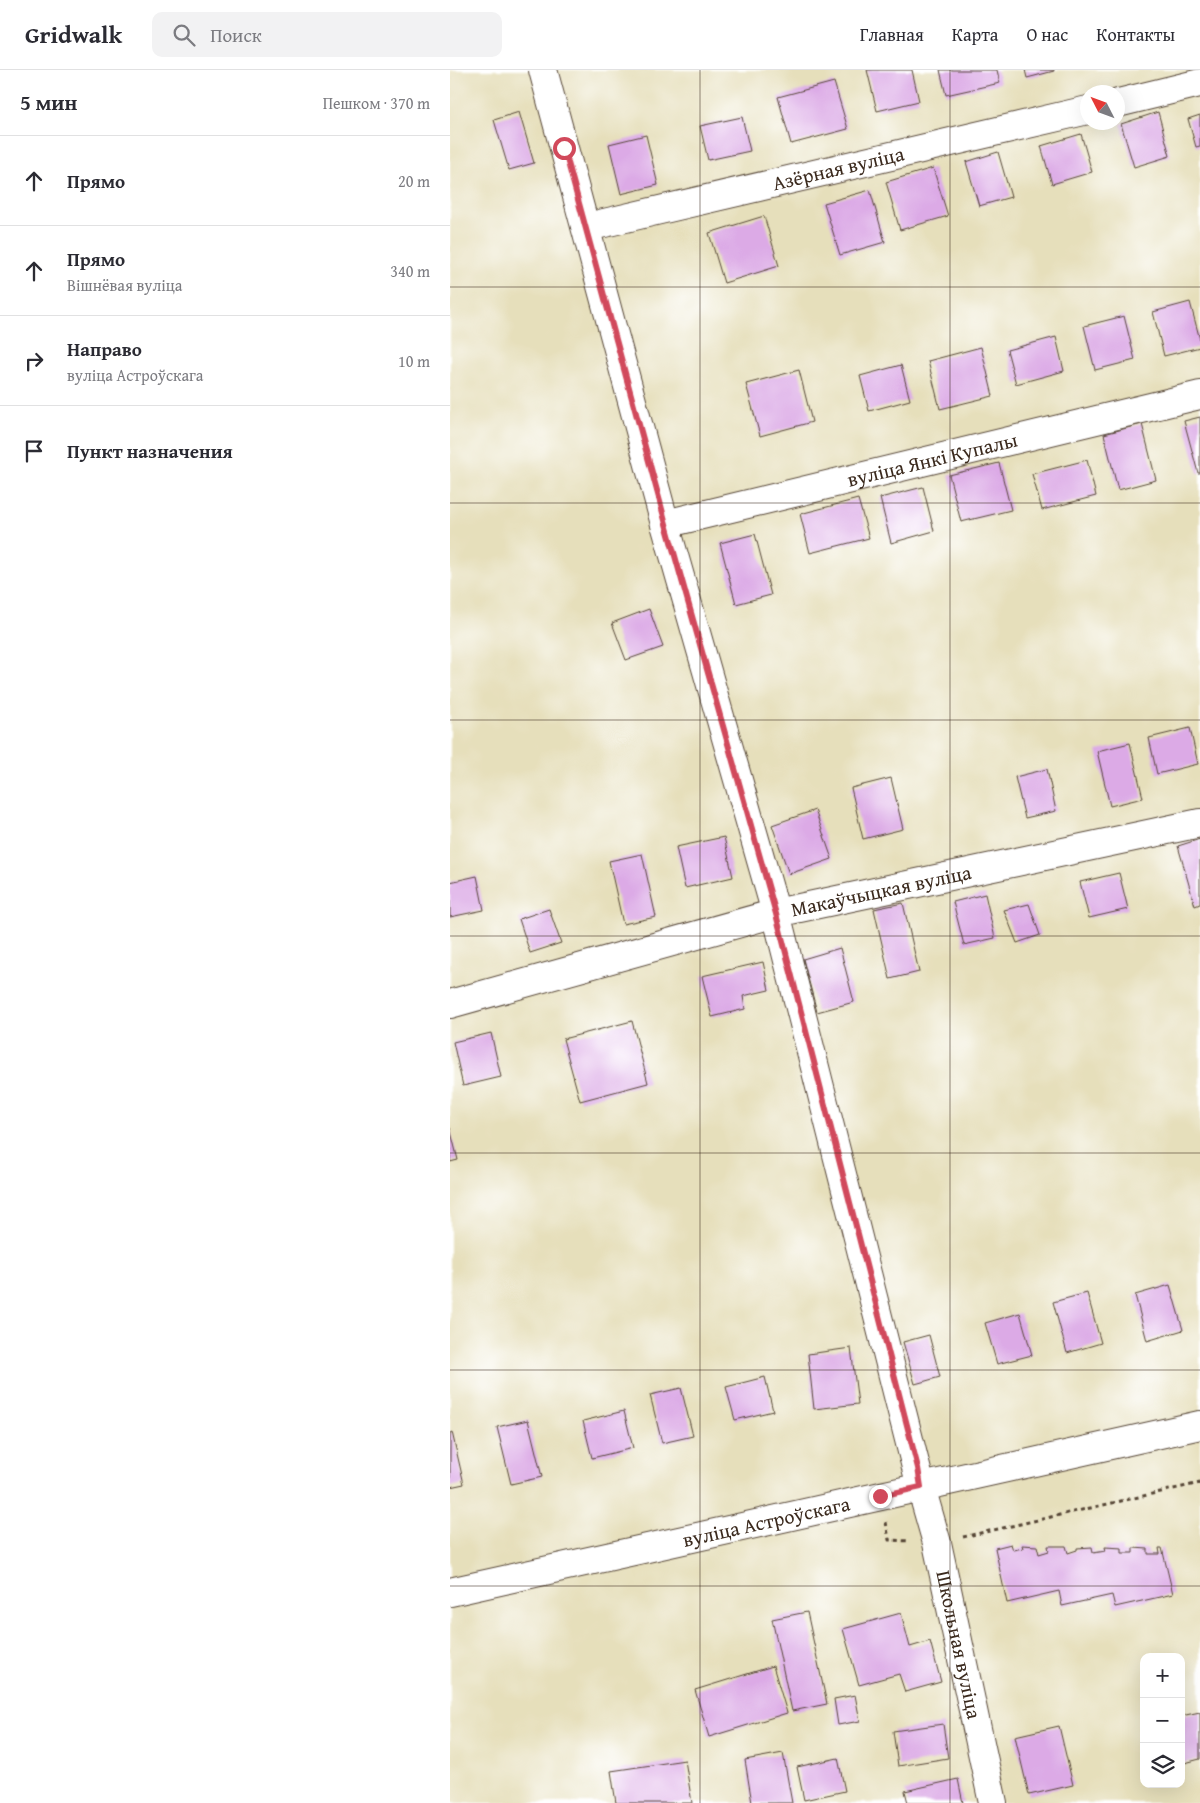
<!DOCTYPE html>
<html lang="ru">
<head>
<meta charset="utf-8">
<style>
	:root { --surface:#fff; --page:#f2f2f3; --text:#2b2b33; --muted:#7c7c81; --line:#e1e1e2 }
	body { margin:0; font-family:"Gentium Book Plus",serif; background:var(--page); color:var(--text) }
	.controls { position:absolute; right:15px; bottom:15px; display:grid; overflow:hidden; border-radius:10px; box-shadow:0 5px 20px #0002 }
	.controls button { width:45px; height:45px; display:grid; place-items:center; padding:0; border:0; border-bottom:1px solid var(--line); background:var(--surface); color:var(--text); font:25px sans-serif }
	.compass { position:absolute; left:630px; top:15px; width:45px; height:45px; border-radius:50%; background:var(--surface); box-shadow:0 5px 20px #0002; rotate:312deg }
	.stop { position:absolute; width:15px; height:15px; margin:-11px; border:4px solid #d1495b; border-radius:50%; background:#fff }
	.stop.end { background:#d1495b; border-color:#fff; box-shadow:0 1px 5px #0008 }
	.list { margin:0; padding:0; list-style:none }
	h2 { display:flex; justify-content:space-between; align-items:center; height:65px; margin:0; padding:0 20px; font-size:21px }
	h2 small { font-size:16px; font-weight:400; color:var(--muted) }
	.list li { display:grid; grid-template-columns:32px 1fr auto; gap:15px; align-items:center; box-sizing:border-box; height:90px; padding:0 20px; border-top:1px solid var(--line) }
	.list b { display:block; font-size:19px; white-space:nowrap }
	.list p { margin:0; font-size:16px; white-space:nowrap; color:var(--muted) }
	.list em { font-size:16px; font-style:normal; color:var(--muted) }
	.icon { flex:none; width:28px; height:28px; fill:none; stroke:currentColor; stroke-width:2; stroke-linecap:round; stroke-linejoin:round }
	.map { position:relative; flex:none; width:750px; height:1733px; overflow:hidden }
	header { display:flex; align-items:center; gap:30px; box-sizing:border-box; height:70px; padding:0 25px; background:var(--surface); border-bottom:1px solid var(--line) }
	header strong { font-size:24px }
	nav { display:flex; gap:28px; margin-inline-start:auto; font-size:18px }
	.search { width:350px; height:45px; background:var(--page); display:flex; align-items:center; gap:12px; box-sizing:border-box; padding:0 18px; border-radius:10px; color:var(--muted); font-size:19px }
	main { display:flex }
	aside { flex:1; background:var(--surface) }
	.map>svg:first-child { display:block }
	.building { fill:#dcaae6 }
	.lines { fill:none; stroke-linecap:round; stroke-linejoin:round }
	.minor-casing { stroke:#554536; stroke-width:30 }
	.path { stroke:#554536; stroke-width:3; stroke-dasharray:4 4; stroke-linecap:butt }
	.minor { stroke:#fff; stroke-width:28 }
	.route { stroke:#d1495b; stroke-width:6 }
	.grid { fill:none; stroke:#3b2a1e; stroke-width:1; stroke-opacity:0.55 }
	.labels { text-anchor:middle; stroke-width:4.5; stroke-linejoin:round; paint-order:stroke }
	.street-label { font-size:20px; fill:#3b2a1e; stroke:#fff }
</style>
</head>
<body>
<header>
<strong>Gridwalk</strong>
<div class="search"><svg class="icon" aria-label="search" viewBox="0 0 24 24"><circle cx="10" cy="10" r="6"/><path d="M15 15l6 6"/></svg>Поиск</div>
<nav><a>Главная</a><a>Карта</a><a>О нас</a><a>Контакты</a></nav>
</header>
<main>
<aside>
<h2>5 мин<small>Пешком · 370 m</small></h2>
<ul class="list">
<li><svg class="icon" aria-label="ahead" viewBox="0 0 24 24"><path d="M12 20V5M6 11l6-6 6 6"/></svg><div><b>Прямо</b></div><em>20 m</em></li>
<li><svg class="icon" aria-label="ahead" viewBox="0 0 24 24"><path d="M12 20V5M6 11l6-6 6 6"/></svg><div><b>Прямо</b><p>Вішнёвая вуліца</p></div><em>340 m</em></li>
<li><svg class="icon" aria-label="right" viewBox="0 0 24 24"><path d="M7 20v-9h11M14 6l5 5-5 5"/></svg><div><b>Направо</b><p>вуліца Астроўскага</p></div><em>10 m</em></li>
<li><svg class="icon" aria-label="arrive" viewBox="0 0 24 24"><path d="M6 21V4h12l-3 4 3 4H6"/></svg><div><b>Пункт назначения</b></div></li>
</ul>
</aside>
<div class="map">
<svg width="750" height="1733" viewBox="0 0 750 1733">
	<rect width="100%" height="100%" fill="#fff"/>
	<filter id="ink" filterUnits="userSpaceOnUse"><feTurbulence type="fractalNoise" baseFrequency=".02" numOctaves="2"/><feDisplacementMap in="SourceGraphic" scale="10" xChannelSelector="R" yChannelSelector="G"/><feConvolveMatrix kernelMatrix="1 2 1 2 8 2 1 2 1" color-interpolation-filters="sRGB"/></filter>
	<filter id="wash" filterUnits="userSpaceOnUse"><feTurbulence type="fractalNoise" baseFrequency=".0096" numOctaves="4" result="noise"/><feDisplacementMap in="SourceGraphic" scale="20" xChannelSelector="R" yChannelSelector="G"/><feGaussianBlur stdDeviation="1.12" result="paint"/><feColorMatrix in="noise" values="0 0 0 0 0 0 0 0 0 0 0 0 0 0 0 0 0 1.4 0 .05"/><feComposite in="paint" operator="in"/></filter>
	<g filter="url(#wash)">
		<rect width="100%" height="100%" fill="#e6dfbb"/>
		<g id="blocks">
			<g class="building">
				<path d="M 417,0 L 462,0 L 469,31 L 427,41 Z"/>
				<path d="M 490,0 L 547,0 L 550,13 L 496,25 Z"/>
				<path d="M 575,0 L 604,0 L 604,1 L 577,8 Z"/>
				<path d="M 384,12 L 398,59 L 341,74 L 328,27 Z"/>
				<path d="M 69,42 L 84,93 L 59,100 L 44,50 Z"/>
				<path d="M 708,42 L 720,86 L 684,97 L 671,54 Z"/>
				<path d="M 750,45 L 750,76 L 746,77 L 738,49 Z"/>
				<path d="M 292,47 L 300,81 L 258,90 L 250,56 Z"/>
				<path d="M 631,64 L 642,102 L 602,114 L 591,76 Z"/>
				<path d="M 196,65 L 208,115 L 171,124 L 159,74 Z"/>
				<path d="M 548,82 L 561,127 L 529,136 L 516,92 Z"/>
				<path d="M 483,98 L 498,146 L 450,160 L 436,112 Z"/>
				<path d="M 420,120 L 435,172 L 390,185 L 374,133 Z"/>
				<path d="M 314,146 L 329,196 L 274,213 L 259,163 Z"/>
				<path d="M 740,232 L 750,270 L 750,277 L 714,286 L 703,242 Z"/>
				<path d="M 674,246 L 685,290 L 645,300 L 634,256 Z"/>
				<path d="M 606,267 L 614,301 L 566,314 L 557,280 Z"/>
				<path d="M 531,277 L 543,326 L 490,339 L 478,291 Z"/>
				<path d="M 451,295 L 460,330 L 419,341 L 410,306 Z"/>
				<path d="M 349,300 L 362,352 L 310,366 L 296,314 Z"/>
				<path d="M 750,347 L 750,403 L 748,403 L 734,351 Z"/>
				<path d="M 692,354 L 706,410 L 668,420 L 654,364 Z"/>
				<path d="M 637,390 L 646,426 L 592,440 L 582,404 Z"/>
				<path d="M 549,393 L 561,440 L 511,452 L 499,405 Z"/>
				<path d="M 473,417 L 484,461 L 441,473 L 430,428 Z"/>
				<path d="M 408,429 L 419,468 L 360,483 L 350,444 Z"/>
				<path d="M 305,464 L 321,525 L 286,534 L 270,473 Z"/>
				<path d="M 199,539 L 213,577 L 176,590 L 162,553 Z"/>
				<path d="M 740,658 L 748,694 L 707,704 L 699,668 Z"/>
				<path d="M 680,673 L 693,728 L 660,736 L 647,681 Z"/>
				<path d="M 597,699 L 606,741 L 575,748 L 565,707 Z"/>
				<path d="M 441,708 L 453,759 L 413,769 L 401,718 Z"/>
				<path d="M 365,740 L 382,789 L 339,804 L 322,755 Z"/>
				<path d="M 274,767 L 283,807 L 235,818 L 226,777 Z"/>
				<path d="M 750,769 L 750,834 L 745,836 L 728,776 Z"/>
				<path d="M 192,784 L 206,847 L 173,854 L 159,791 Z"/>
				<path d="M 669,803 L 678,839 L 639,848 L 630,812 Z"/>
				<path d="M 27,806 L 34,840 L 0,847 L 0,812 Z"/>
				<path d="M 535,824 L 545,868 L 514,875 L 503,832 Z"/>
				<path d="M 453,833 L 469,902 L 440,909 L 424,839 Z"/>
				<path d="M 579,834 L 590,865 L 567,873 L 554,840 Z"/>
				<path d="M 99,839 L 111,873 L 80,883 L 69,849 Z"/>
				<path d="M 390,878 L 404,932 L 367,942 L 353,889 Z"/>
				<path d="M 313,892 L 319,920 L 293,926 L 295,939 L 262,947 L 252,906 Z"/>
				<path d="M 182,951 L 198,1013 L 130,1031 L 113,969 Z"/>
				<path d="M 41,963 L 51,1007 L 13,1016 L 3,972 Z"/>
				<path d="M 0,1058 L 8,1090 L 0,1092 Z"/>
				<path d="M 720,1215 L 733,1260 L 697,1271 L 685,1225 Z"/>
				<path d="M 637,1223 L 651,1273 L 617,1283 L 603,1232 Z"/>
				<path d="M 570,1243 L 582,1285 L 547,1294 L 535,1253 Z"/>
				<path d="M 479,1265 L 490,1307 L 465,1314 L 453,1272 Z"/>
				<path d="M 401,1278 L 408,1334 L 364,1339 L 358,1284 Z"/>
				<path d="M 315,1307 L 323,1341 L 285,1350 L 276,1317 Z"/>
				<path d="M 231,1318 L 243,1366 L 212,1373 L 200,1325 Z"/>
				<path d="M 174,1341 L 183,1378 L 142,1388 L 133,1351 Z"/>
				<path d="M 78,1350 L 92,1407 L 61,1414 L 47,1357 Z"/>
				<path d="M 2,1362 L 14,1414 L 0,1417 L 0,1363 Z"/>
				<path d="M 561,1474 L 563,1480 L 573,1478 L 572,1475 L 587,1476 L 589,1484 L 599,1481 L 598,1476 L 616,1476 L 618,1483 L 627,1480 L 627,1478 L 642,1477 L 643,1483 L 656,1481 L 655,1477 L 672,1478 L 672,1483 L 683,1483 L 683,1478 L 698,1479 L 698,1484 L 710,1484 L 709,1478 L 712,1478 L 723,1524 L 665,1537 L 662,1525 L 612,1536 L 609,1521 L 557,1533 L 545,1478 Z"/>
				<path d="M 357,1542 L 377,1634 L 342,1641 L 322,1549 Z"/>
				<path d="M 451,1543 L 460,1577 L 480,1571 L 491,1612 L 455,1622 L 449,1604 L 409,1615 L 393,1559 Z"/>
				<path d="M 323,1596 L 337,1643 L 259,1667 L 245,1620 Z"/>
				<path d="M 405,1625 L 410,1651 L 388,1655 L 384,1629 Z"/>
				<path d="M 750,1642 L 750,1689 L 731,1694 L 731,1646 Z"/>
				<path d="M 493,1654 L 498,1688 L 448,1696 L 443,1661 Z"/>
				<path d="M 609,1656 L 623,1715 L 579,1725 L 565,1666 Z"/>
				<path d="M 333,1683 L 342,1733 L 302,1733 L 295,1690 Z"/>
				<path d="M 388,1688 L 395,1721 L 354,1730 L 347,1697 Z"/>
				<path d="M 235,1690 L 242,1733 L 166,1733 L 161,1701 Z"/>
				<path d="M 508,1709 L 513,1733 L 458,1733 L 455,1721 Z"/>
			</g>
		</g>
	</g>
	<g filter="url(#ink)">
		<use href="#blocks" fill-opacity="0" stroke="#554536" stroke-width="1"/>
		<g class="lines">
			<defs>
				<g id="minor">
					<path id="s1" d="M 93,0 L 215,454 L 326,843 L 471,1417 L 487,1473 L 543,1733"/>
					<path d="M 668,33 L 750,13"/>
					<path id="s2" d="M 137,157 L 638,40"/>
					<path id="s3" d="M 215,454 L 750,325"/>
					<path id="s4" d="M 0,934 L 326,843 L 750,753"/>
					<path id="s5" d="M 0,1522 L 750,1355"/>
				</g>
			</defs>
			<use href="#minor" class="minor-casing"/>
			<g class="path">
				<path d="M 436,1452 L 439,1470 L 460,1471"/>
				<path d="M 513,1467 L 750,1413"/>
			</g>
			<use href="#minor" class="minor"/>
		</g>
	</g>
	<g class="lines" filter="url(#ink)">
		<path class="route" d="M 114,78 L 216,454 L 326,844 L 468,1398 L 471,1417 L 430,1426"/>
	</g>
	<path class="grid" d="M 250,0 L 250,1733M 500,0 L 500,1733M 0,217 L 750,217M 0,433 L 750,433M 0,650 L 750,650M 0,866 L 750,866M 0,1083 L 750,1083M 0,1300 L 750,1300M 0,1516 L 750,1516"/>
	<g class="labels">
		<g class="street-label">
			<text dy="7" stroke="none"><textPath href="#s2" startOffset="258">Азёрная вуліца</textPath></text>
			<text dy="7" stroke="none"><textPath href="#s3" startOffset="275">вуліца Янкі Купалы</textPath></text>
			<text dy="7" stroke="none"><textPath href="#s4" startOffset="446">Макаўчыцкая вуліца</textPath></text>
			<text dy="7" stroke="none"><textPath href="#s5" startOffset="324">вуліца Астроўскага</textPath></text>
			<text dy="7" stroke="none"><textPath href="#s1" startOffset="1629">Школьная вуліца</textPath></text>
		</g>
	</g>
</svg>
<div class="controls">
<button>+</button>
<button>−</button>
<button><svg class="icon" aria-label="layers" viewBox="0 0 24 24"><path d="M12 4l9 5-9 5-9-5zM3 14l9 5 9-5"/></svg></button>
</div>
<svg class="compass" viewBox="-18 -18 36 36"><path d="M0-13l5 13h-10z" fill="#e53935"/><path d="M0 13l5-13h-10z" fill="#7c7c81"/></svg>
<div class="stop" style="left:114px;top:78px"></div>
<div class="stop end" style="left:430px;top:1426px"></div>
</div>
</main>
</body>
</html>
